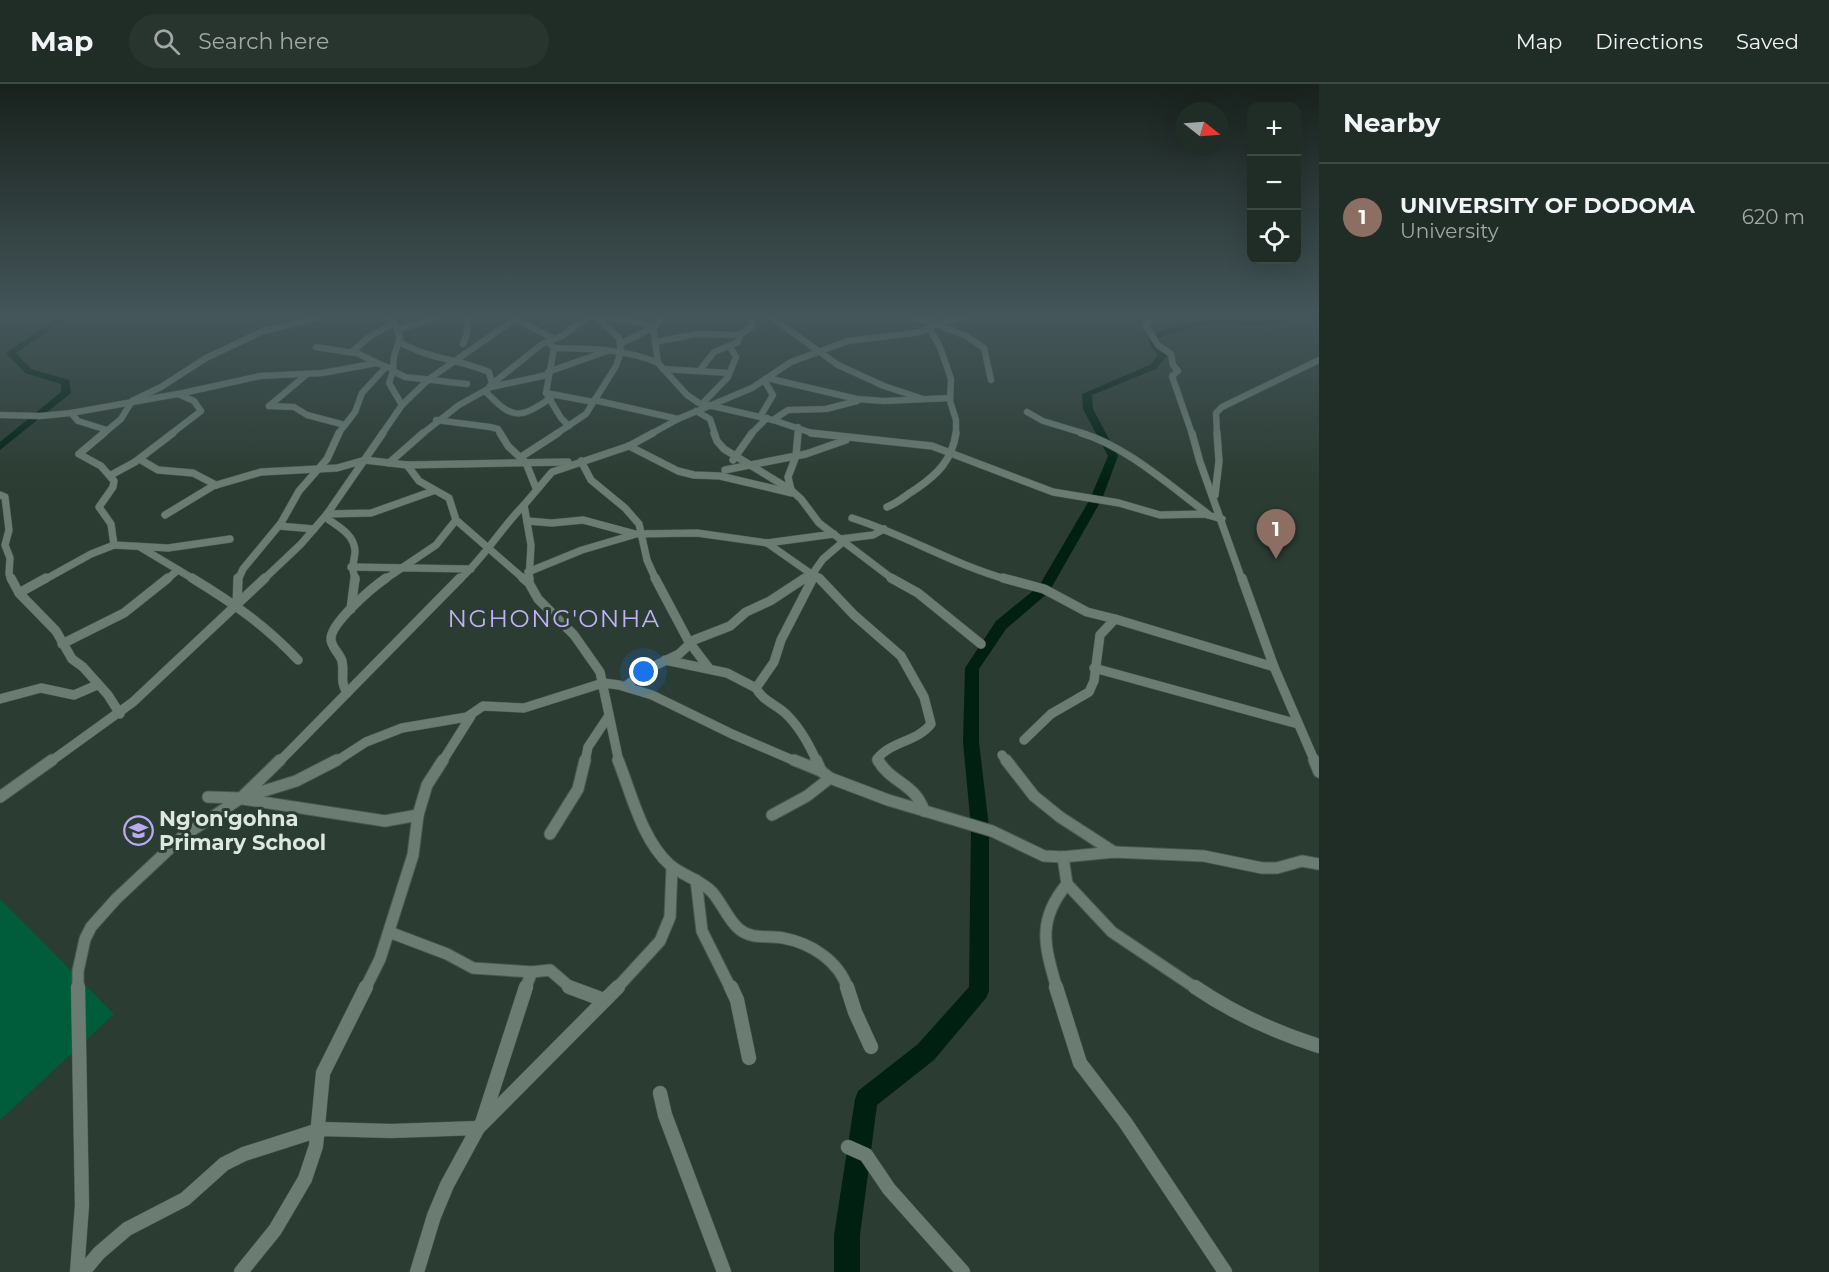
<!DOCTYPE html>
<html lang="en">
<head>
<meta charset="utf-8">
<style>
	:root { --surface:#202d26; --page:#28352e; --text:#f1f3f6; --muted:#a2a8a7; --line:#3d4943; --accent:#bca9f5 }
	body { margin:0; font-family:Montserrat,sans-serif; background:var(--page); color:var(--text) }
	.controls { position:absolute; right:18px; top:18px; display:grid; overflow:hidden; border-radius:12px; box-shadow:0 6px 24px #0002 }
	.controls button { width:54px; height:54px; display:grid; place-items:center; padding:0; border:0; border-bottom:2px solid var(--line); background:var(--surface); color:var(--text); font:30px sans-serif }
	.compass { position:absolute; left:1175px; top:18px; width:54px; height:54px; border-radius:50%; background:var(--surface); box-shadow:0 6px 24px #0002; rotate:107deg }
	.you { position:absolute; left:644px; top:588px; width:21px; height:21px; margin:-15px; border:4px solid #fff; border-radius:50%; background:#1a73e8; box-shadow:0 0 0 9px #1a73e833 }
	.badge { display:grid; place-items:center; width:39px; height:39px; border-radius:50%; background:var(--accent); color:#fff; font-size:20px; font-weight:700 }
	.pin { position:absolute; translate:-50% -50px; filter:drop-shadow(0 2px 3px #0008) }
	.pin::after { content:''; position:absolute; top:32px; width:21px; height:18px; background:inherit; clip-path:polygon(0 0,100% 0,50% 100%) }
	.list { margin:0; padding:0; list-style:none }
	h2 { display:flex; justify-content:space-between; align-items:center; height:78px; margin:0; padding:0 24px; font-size:26px }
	h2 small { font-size:20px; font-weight:400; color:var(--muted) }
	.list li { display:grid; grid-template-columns:39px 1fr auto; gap:18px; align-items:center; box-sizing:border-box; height:108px; padding:0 24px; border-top:2px solid var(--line) }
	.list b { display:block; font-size:22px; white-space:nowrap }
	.list p { margin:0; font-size:20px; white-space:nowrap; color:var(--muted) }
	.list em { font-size:20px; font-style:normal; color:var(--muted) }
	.icon { flex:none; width:33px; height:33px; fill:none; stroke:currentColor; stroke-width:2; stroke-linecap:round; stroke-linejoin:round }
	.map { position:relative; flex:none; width:1319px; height:1188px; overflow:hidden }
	header { display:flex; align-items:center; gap:36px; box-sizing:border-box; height:84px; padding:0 30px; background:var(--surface); border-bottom:2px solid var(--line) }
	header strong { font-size:28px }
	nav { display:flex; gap:33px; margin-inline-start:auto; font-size:21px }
	.search { width:420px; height:54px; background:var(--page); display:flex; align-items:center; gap:15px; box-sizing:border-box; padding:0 21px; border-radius:33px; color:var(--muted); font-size:22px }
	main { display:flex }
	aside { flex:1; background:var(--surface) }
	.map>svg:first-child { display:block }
	.green { fill:#005d3b }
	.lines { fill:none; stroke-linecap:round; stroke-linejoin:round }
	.river { fill:#002112; fill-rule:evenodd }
	.street-far4-casing { stroke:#4c5952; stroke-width:7 }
	.street-far3-casing { stroke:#4c5952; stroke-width:8 }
	.street-far2-casing { stroke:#4c5952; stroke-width:10 }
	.street-far1-casing { stroke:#4c5952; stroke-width:13 }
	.street-casing { stroke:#4c5952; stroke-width:15 }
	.street-far4 { stroke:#6b7d73; stroke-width:6 }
	.street-far3 { stroke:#6b7d73; stroke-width:7 }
	.street-far2 { stroke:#6b7d73; stroke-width:9 }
	.street-far1 { stroke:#6b7d73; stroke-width:11 }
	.street { stroke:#6b7d73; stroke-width:14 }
	.labels { text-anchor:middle; stroke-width:6; stroke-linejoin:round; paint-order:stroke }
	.poi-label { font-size:21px; font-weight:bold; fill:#dee8e2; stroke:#2b3c32; text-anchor:start }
	.quarter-label { font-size:24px; letter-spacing:1.5px; fill:#c2b1f8; stroke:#2b3c32 }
</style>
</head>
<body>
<header>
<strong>Map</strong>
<div class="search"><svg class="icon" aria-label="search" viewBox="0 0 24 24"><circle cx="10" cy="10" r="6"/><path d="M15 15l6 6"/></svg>Search here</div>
<nav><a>Map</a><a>Directions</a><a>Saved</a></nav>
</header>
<main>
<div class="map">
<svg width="1319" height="1188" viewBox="0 0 1319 1188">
	<rect width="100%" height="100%" fill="#2b3c32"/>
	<path class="green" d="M 0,815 L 114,930 L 0,1036 Z"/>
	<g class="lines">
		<g class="river">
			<path d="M 59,233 L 68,233 L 16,269 L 31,285 L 69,296 L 71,309 L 0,366 L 0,358 L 61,308 L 61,300 L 25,289 L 6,269 Z"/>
			<path d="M 1274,233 L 1286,233 C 1262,250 1238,238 1212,240 C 1193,242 1175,249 1157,254 L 1158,260 L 1168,271 L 1156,285 L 1092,311 L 1093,325 L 1118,372 L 1102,415 L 1049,508 L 1006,545 L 979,585 L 979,658 L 989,743 L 989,907 L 986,914 L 934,976 L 877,1021 L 860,1151 L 860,1188 L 834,1188 L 834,1151 L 855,1015 L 858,1007 L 918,960 L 969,903 L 971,743 L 963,658 L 965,584 L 996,537 L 1039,502 L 1090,415 L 1108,372 L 1083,325 L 1082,310 L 1150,281 L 1158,271 L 1150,261 L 1149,251 C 1170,245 1191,236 1213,235 C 1237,233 1249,241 1274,233 Z"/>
		</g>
		<defs>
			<g id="street-far4">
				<path d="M 386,233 L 395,241 L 400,254 L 394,272 L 393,287 L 405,293 L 467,300"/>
				<path d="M 604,233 L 653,241 L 658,279 L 687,311 L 699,319 L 773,336 L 815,350"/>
				<path d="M 771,233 L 838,281 L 884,302 L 923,315"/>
				<path d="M 1151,233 L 1146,242 L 1158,261 L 1171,270 L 1173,281 L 1178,287 L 1172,292 L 1192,350"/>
				<path d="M 912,234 L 936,239"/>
				<path d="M 516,235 L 554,255"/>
				<path d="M 936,240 L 966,252 L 984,264 L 991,296"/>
				<path d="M 936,240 L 964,233"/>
				<path d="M 399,245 L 439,233"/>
				<path d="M 930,245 L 940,263 L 951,295 L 950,317 L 956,336 L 956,350"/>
				<path d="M 400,258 C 427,275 460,275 489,288 L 492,299 L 486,308 C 513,336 519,335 551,314"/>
				<path d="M 655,258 L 696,250 L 740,251"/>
				<path d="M 463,260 L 467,250 L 468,233"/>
				<path d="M 620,260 L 654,243 L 662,233"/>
				<path d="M 551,261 L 554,264 L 546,309 L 561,334 L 569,342"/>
				<path d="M 316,263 L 354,269"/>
				<path d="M 554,264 C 590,265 624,264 658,279"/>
				<path d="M 377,279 L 353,267 L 369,253 L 394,239"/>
				<path d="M 663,285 L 729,289"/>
				<path d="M 700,286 L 714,268 L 738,258 L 740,251 L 751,243 L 753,233"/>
				<path d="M 393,287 L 389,299 L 402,321"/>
				<path d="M 548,288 L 607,267"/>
				<path d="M 767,294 L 857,315 L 884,317 L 950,314"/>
				<path d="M 492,300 L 542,260 L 562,252 L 588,233"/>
				<path d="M 491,303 L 547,291"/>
				<path d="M 546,309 L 593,318"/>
				<path d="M 594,316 L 678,335"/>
				<path d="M 702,320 L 728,293 L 736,273 L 730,263"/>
				<path d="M 269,322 L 294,323 L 307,331 L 345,341"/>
				<path d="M 269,322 L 306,291"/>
				<path d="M 696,327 L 710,335 L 715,350"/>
				<path d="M 1027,328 L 1043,337 L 1086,350"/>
				<path d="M 71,329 L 78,337 L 107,346"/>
				<path d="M 0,331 L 40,332 L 71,329 L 183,309 L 260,292 L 322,289 L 377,279 L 392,285"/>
				<path d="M 760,333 L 773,311 L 764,296"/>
				<path d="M 436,336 L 490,343 L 498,345 L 501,350"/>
				<path d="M 773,336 L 788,326 L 826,325 L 857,317"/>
				<path d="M 103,350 L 121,335 L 132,317 L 161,303 L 206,274 L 263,247 L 321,233"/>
				<path d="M 171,350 L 201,327 L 194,317 L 178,310"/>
				<path d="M 338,350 L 355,328 L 362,309 L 386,283"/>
				<path d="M 382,350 L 402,321 L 429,295 L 518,233"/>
				<path d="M 422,350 L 459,321 L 486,306"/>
				<path d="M 556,350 L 586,330 L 616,282 L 621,267 L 619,254 L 596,233"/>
				<path d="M 651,350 L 678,335 L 752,304 L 791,278 L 848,257 L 921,248 L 936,240 L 936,233"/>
				<path d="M 751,350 L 767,334"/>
				<path d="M 798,350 L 798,343"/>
				<path d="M 1217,350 L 1216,329 L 1222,323 L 1319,276"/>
			</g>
			<g id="street-far3">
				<path d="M 104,349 L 79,370 L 101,382 L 114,397 L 113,403 L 99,423 L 111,440 L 114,461"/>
				<path d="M 500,349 L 508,362 L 526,379 L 536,404"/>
				<path d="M 714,349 L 717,357 L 724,365 L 791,406 L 801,415 L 819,439 L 894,496"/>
				<path d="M 811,349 L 932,362 L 1053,408 L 1119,419 L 1160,431 L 1204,430 L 1222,435"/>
				<path d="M 1081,349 C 1126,362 1170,402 1208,430"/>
				<path d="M 1192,349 L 1200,378 L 1242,496"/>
				<path d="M 629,362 L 678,387 L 694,391 L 720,392 L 792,409"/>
				<path d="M 521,373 L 558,349"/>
				<path d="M 141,376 L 158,386 L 193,389 L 216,401"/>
				<path d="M 733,376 L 752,349"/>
				<path d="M 581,377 L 591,396 L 625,424 L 639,440 L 647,476 L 656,496"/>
				<path d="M 389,379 L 423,349"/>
				<path d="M 407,381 L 419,397 L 449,414 L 456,436 L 525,496"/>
				<path d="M 725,386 L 806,370 L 846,356"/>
				<path d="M 111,391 L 135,378 L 173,349"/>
				<path d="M 791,406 L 788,393 L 796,372 L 798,349"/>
				<path d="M 0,411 L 5,413 L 9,446 L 5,461 L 10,474 L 9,490 L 11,496"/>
				<path d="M 1215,411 L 1219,377 L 1217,349"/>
				<path d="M 887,423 C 898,419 906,411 916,405 C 938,390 952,376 956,349"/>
				<path d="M 327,430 L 371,429 L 433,407"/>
				<path d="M 165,431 L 213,402 L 261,388 L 337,384 L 365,376 L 407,381 L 568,378"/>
				<path d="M 325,433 C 337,442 355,450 355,468 C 354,481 350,482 356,496"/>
				<path d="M 852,434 C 906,451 954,481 1009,496"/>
				<path d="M 527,437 L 552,439 L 583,436 L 635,450 L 697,449 L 767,459 L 834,450"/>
				<path d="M 279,442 L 314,445"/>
				<path d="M 841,455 L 873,451 L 884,445"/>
				<path d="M 767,459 L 820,496"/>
				<path d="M 140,463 L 195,496"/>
				<path d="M 351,483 L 471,485"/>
				<path d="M 528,488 L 582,466 L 633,451"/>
				<path d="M 44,496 L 91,470 L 114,461 L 168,464 L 230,455"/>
				<path d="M 166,496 L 178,486"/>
				<path d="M 238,496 L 243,485 L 281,439 L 299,407 L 327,375 L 339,349"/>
				<path d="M 263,496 L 301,460 L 327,430 L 383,349"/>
				<path d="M 384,496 L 436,461 L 456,436"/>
				<path d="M 459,496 C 484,474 501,444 524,421"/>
				<path d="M 529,496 L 531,461 L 524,421 L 552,388 L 629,362 L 653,349"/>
				<path d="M 803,496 L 813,489 L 823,475 L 844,457"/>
				<path d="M 812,496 L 815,490"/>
			</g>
			<g id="street-far2">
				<path d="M 11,494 L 19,509 L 56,547 L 72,575 L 83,583 L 108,611 L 120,630"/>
				<path d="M 192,494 C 233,519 265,541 298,576"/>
				<path d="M 523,494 L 529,499"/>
				<path d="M 529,494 L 529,499 L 538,515 L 574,551 L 600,588 L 619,678"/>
				<path d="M 655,494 L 689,558 L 708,583"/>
				<path d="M 813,494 L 781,556 L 774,578 L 756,604 C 763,617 775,620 785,629 C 799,642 809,660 817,678"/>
				<path d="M 819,494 L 854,531 L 901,572 L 924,613 L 931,640 C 917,658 891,657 877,675 L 878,678"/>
				<path d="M 891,494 L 918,509 L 981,560"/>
				<path d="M 1003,494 L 1044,505 L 1087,528 L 1115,535"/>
				<path d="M 1242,494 L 1274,583 L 1315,678"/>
				<path d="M 19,509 L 46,494"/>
				<path d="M 237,521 L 238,494"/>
				<path d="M 351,525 L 355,494"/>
				<path d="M 62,560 L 124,529 L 168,494"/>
				<path d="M 665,576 L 727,589 L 756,604"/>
				<path d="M 1094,584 L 1298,640"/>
				<path d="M 626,602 L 646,586 L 679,570 L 694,556 L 730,542 L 746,528 L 770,517 L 805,494"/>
				<path d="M 347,609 C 339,595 345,591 342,577 C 340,570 332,564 331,556 C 329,540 373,503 386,494"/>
				<path d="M 0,615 L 41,604 L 74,611 L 97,601"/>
				<path d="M 1024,656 L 1051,630 L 1089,608 L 1094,597 L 1100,551 L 1115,535 L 1274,583"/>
				<path d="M 1002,671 L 1007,678"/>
				<path d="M 50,678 L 133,618 L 265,494"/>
				<path d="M 279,678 L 460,494"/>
				<path d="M 335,678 L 366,658 L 402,644 L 467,633 L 483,622 L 524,624 L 603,599 L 619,601 L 652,611 L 732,650 L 797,678"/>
				<path d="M 442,678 L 471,632"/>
				<path d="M 585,678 L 588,663 L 608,633"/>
			</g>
			<g id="street-far1">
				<path d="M 618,676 C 632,711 642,756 670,781 C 683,792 701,796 712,808 C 722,819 728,836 739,845 C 752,856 768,851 783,854 C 811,859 839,877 848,905"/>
				<path d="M 794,676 L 821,687 L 830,694 L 888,716 L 992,747 L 1044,772 L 1063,773 L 1114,768 L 1204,772 L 1262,784 L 1277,784 L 1302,777 L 1319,780"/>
				<path d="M 816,676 L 821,687"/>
				<path d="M 878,676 C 891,699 915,699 924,727"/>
				<path d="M 1006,676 L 1034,712 L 1060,733 L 1114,768"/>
				<path d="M 1314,676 L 1319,688"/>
				<path d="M 0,713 L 52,676"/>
				<path d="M 208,713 L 241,714 L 296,697 L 337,676"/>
				<path d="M 243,715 L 385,737 L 418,731"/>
				<path d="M 772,731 L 807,712 L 830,694"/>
				<path d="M 550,750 L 578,705 L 585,676"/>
				<path d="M 1063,773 L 1067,800 L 1112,848 L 1197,905"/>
				<path d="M 696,796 L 702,847 L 731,905"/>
				<path d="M 389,848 L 447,870 L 473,884 L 532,888 L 550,886 L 572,905"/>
				<path d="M 78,905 L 78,887 L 85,855 L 91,843 L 116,815 L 182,753 L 241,714 L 280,676"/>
				<path d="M 365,905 L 380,875 L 413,771 L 418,731 L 427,701 L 443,676"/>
				<path d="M 525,905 L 532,888"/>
				<path d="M 616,905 L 660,857 L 670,833 L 672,783"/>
				<path d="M 1057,905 C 1045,863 1036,837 1067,800"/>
			</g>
			<g id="street">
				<path d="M 569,903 L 604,916"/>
				<path d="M 731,903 L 737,916 L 749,974"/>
				<path d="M 847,903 L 855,928 L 871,963"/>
				<path d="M 1056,903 L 1080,979 L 1125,1038 L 1225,1188"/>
				<path d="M 1195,903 C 1233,929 1275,948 1319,962"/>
				<path d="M 660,1009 L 665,1031 L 724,1188"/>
				<path d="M 482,1039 L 526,903"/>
				<path d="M 848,1063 L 866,1071 L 889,1105 L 963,1188"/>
				<path d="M 77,1188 L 82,1121 L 78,903"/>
				<path d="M 83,1188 L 99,1169 L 127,1145 L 185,1115 L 224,1080 L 244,1070 L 322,1045 L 391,1047 L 478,1044"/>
				<path d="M 241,1188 L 275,1146 L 305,1095 L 316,1062 L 323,989 L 366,903"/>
				<path d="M 417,1188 L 434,1132 L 447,1101 L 478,1044 L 618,903"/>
			</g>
		</defs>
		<use href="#street-far4" class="street-far4-casing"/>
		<use href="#street-far3" class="street-far3-casing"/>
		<use href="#street-far2" class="street-far2-casing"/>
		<use href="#street-far1" class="street-far1-casing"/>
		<use href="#street" class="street-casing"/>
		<use href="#street-far4" class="street-far4"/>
		<use href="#street-far3" class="street-far3"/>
		<use href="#street-far2" class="street-far2"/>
		<use href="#street-far1" class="street-far1"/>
		<use href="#street" class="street"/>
	</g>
	<linearGradient id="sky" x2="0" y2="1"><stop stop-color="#18211c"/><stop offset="0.58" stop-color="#44565a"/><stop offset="1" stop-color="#44565a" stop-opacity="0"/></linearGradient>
	<rect width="1319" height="399" fill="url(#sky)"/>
	<defs>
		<symbol id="school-ring" viewBox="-11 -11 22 22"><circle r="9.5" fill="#2b3c32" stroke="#bca9f5" stroke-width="1.5"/><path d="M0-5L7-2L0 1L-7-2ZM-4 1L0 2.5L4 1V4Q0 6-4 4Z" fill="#bca9f5"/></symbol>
	</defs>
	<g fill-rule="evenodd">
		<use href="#school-ring" x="122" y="730" width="33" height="33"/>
	</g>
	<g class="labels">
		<g class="poi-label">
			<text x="159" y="742">Ng'on'gohna<tspan x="159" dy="24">Primary School</tspan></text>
		</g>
		<g class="quarter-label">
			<text x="554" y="543">NGHONG'ONHA</text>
		</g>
	</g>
</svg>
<div class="controls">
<button>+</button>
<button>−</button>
<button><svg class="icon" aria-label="locate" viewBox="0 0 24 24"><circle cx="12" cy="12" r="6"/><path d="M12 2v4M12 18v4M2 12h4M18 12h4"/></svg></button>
</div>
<svg class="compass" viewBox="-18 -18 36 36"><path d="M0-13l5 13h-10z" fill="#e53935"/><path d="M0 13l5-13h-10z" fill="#a2a8a7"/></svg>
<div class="you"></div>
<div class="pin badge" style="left:1276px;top:475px;background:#8d6e63">1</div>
</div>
<aside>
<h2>Nearby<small></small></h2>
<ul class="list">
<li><span class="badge" style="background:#8d6e63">1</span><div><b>UNIVERSITY OF DODOMA</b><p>University</p></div><em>620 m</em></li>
</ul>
</aside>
</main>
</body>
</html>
